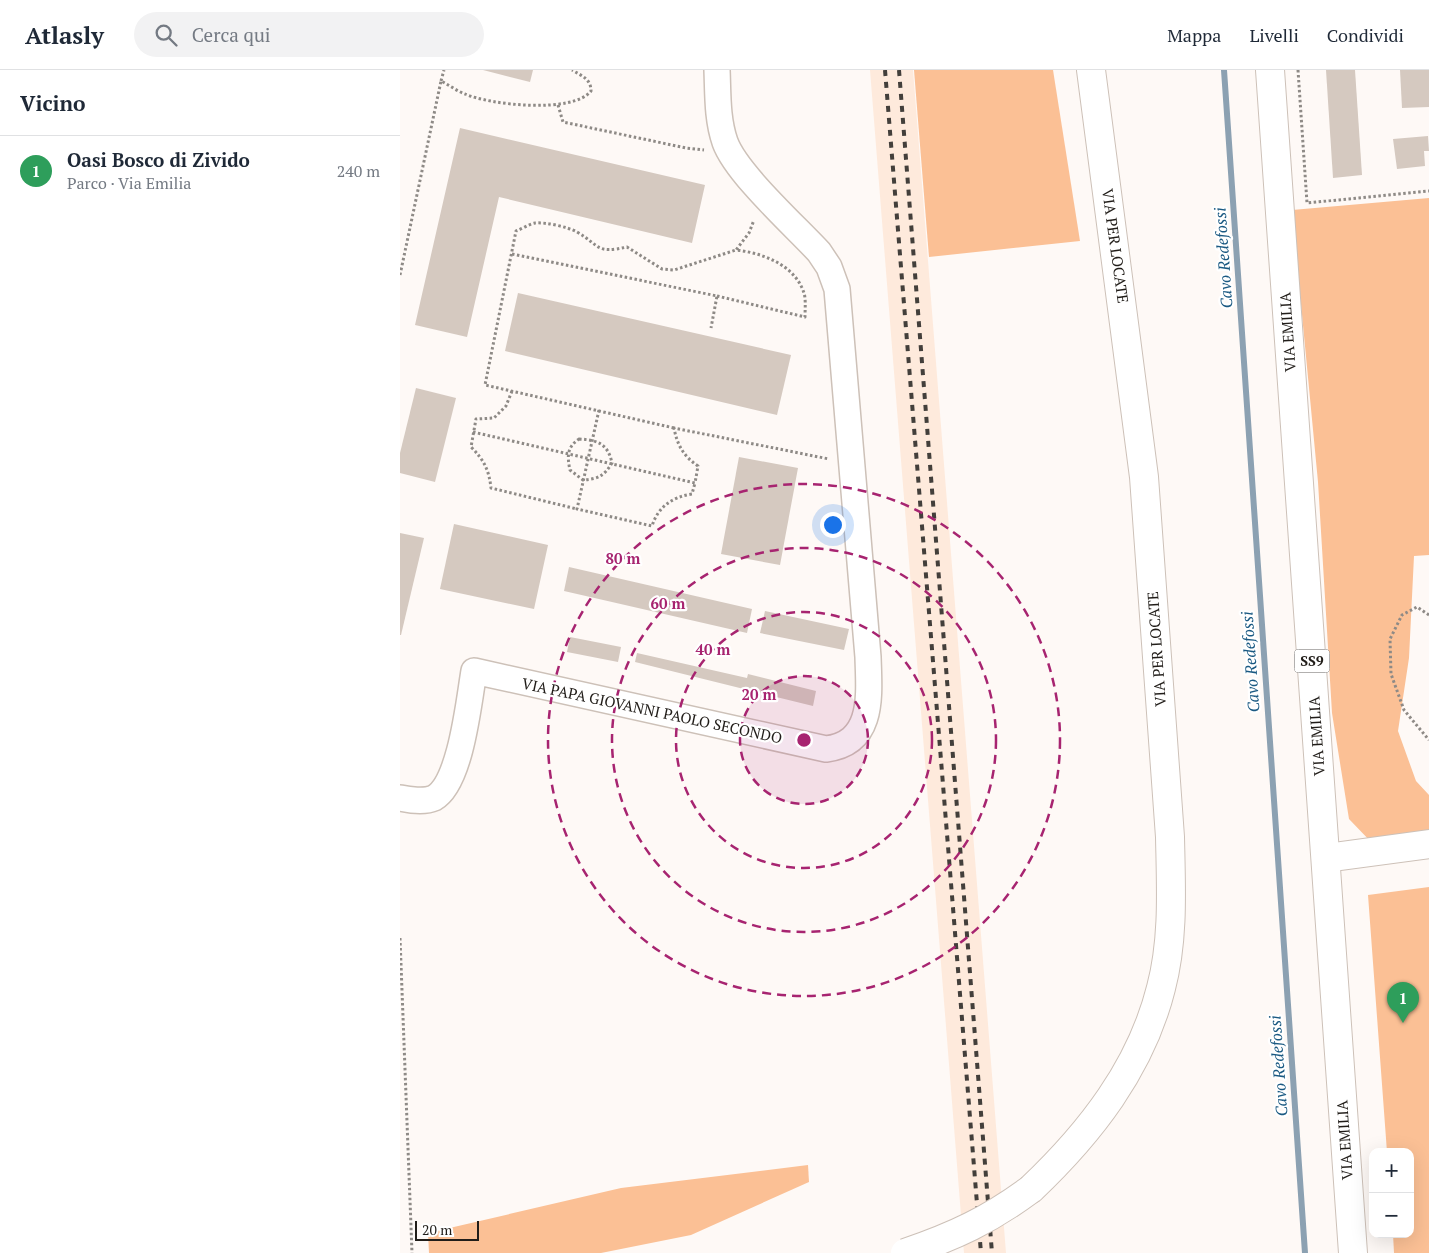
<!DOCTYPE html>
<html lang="it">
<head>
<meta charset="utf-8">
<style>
	:root { --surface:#fff; --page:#f2f2f3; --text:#1f2937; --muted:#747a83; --line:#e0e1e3; --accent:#1a73e8 }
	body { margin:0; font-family:"PT Serif",serif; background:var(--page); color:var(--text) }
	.controls { position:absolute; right:15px; bottom:15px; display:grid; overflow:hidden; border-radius:10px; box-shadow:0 5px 20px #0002 }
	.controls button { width:45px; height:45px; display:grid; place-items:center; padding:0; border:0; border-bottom:1px solid var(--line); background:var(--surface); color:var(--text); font:25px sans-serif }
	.scale { position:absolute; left:15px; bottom:12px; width:64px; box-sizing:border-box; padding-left:5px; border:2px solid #211d19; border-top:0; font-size:14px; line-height:18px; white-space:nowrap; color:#211d19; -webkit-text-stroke:4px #fff; paint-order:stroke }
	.you { position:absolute; left:432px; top:454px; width:18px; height:18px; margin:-12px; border:4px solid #fff; border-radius:50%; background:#1a73e8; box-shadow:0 0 0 8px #1a73e833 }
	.badge { display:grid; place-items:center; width:32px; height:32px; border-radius:50%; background:var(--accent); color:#fff; font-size:16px; font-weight:700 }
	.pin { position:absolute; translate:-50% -41px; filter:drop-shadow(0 1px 2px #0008) }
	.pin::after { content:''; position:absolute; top:26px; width:18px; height:15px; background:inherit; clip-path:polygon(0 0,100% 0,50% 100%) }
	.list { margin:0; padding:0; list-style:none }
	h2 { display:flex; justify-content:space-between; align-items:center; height:65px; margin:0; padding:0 20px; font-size:21px }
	h2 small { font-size:16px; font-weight:400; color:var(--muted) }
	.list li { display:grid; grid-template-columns:32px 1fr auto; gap:15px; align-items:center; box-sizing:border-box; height:70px; padding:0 20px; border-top:1px solid var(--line) }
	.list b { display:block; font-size:19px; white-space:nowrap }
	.list p { margin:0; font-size:16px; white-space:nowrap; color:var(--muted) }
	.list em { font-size:16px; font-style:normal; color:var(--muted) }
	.icon { flex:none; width:28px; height:28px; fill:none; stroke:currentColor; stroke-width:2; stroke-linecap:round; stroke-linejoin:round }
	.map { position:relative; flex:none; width:1029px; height:1183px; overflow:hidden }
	header { display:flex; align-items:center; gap:30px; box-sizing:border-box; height:70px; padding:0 25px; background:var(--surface); border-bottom:1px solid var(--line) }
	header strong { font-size:24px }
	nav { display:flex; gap:28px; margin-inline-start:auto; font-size:18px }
	.search { width:350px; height:45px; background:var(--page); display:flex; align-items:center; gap:12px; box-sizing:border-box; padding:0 18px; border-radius:28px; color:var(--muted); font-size:19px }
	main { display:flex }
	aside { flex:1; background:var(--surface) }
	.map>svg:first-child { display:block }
	.built { fill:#feeadc }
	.green { fill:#fbc095 }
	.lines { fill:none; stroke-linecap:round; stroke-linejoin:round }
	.stream { stroke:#8ca1b2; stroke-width:6 }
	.building { fill:#d5c9c0 }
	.minor-casing { stroke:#cdc1b8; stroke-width:28 }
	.tertiary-casing { stroke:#cdc1b8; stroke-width:30 }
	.secondary-casing { stroke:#cdc1b8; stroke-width:30 }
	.primary-casing { stroke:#cdc1b8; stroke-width:30 }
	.path { stroke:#8e8a86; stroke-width:3; stroke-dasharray:2.5 2.5; stroke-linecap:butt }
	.minor { stroke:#fff; stroke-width:25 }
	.tertiary { stroke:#fff; stroke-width:28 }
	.secondary { stroke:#fff; stroke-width:28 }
	.primary { stroke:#fff; stroke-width:28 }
	.rail { stroke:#433f3b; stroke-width:4; stroke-dasharray:6 6; stroke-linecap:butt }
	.secondary-bridge-casing { stroke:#cdc1b8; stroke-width:30; stroke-linecap:butt }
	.secondary-bridge { stroke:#fff; stroke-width:28 }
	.ring { fill:none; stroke:#a72470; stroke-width:2.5; stroke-dasharray:9 6 }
	.labels { text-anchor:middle; stroke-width:4.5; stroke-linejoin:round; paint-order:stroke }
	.shield { fill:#fff; stroke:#64615e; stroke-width:1 }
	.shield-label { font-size:14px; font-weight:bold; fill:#211d19 }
	.street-label { font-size:15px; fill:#211d19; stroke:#fff }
	.water-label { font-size:16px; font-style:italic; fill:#1a5982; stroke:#fff }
	.centre { fill:#a72470; stroke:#fff; stroke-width:2.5 }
	.ring-label { font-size:15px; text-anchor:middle; font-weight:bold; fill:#a72470; stroke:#fff; stroke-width:4.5; stroke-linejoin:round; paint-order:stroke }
</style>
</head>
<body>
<header>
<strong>Atlasly</strong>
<div class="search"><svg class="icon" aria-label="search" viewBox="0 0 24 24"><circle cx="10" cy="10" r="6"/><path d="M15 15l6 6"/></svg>Cerca qui</div>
<nav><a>Mappa</a><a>Livelli</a><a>Condividi</a></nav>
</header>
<main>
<aside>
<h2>Vicino<small></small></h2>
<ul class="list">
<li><span class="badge" style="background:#2e9e5b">1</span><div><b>Oasi Bosco di Zivido</b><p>Parco · Via Emilia</p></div><em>240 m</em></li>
</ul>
</aside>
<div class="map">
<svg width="1029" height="1183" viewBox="0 0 1029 1183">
	<rect width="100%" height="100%" fill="#fef9f6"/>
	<path class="built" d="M 470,0 L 513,0 L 606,1183 L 564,1183 Z"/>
	<g class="green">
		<path d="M 514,0 L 653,0 L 680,171 L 529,187 Z"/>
		<path d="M 1029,128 L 1029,485 L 1014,486 L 1009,588 L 998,661 L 1016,711 L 1029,725 L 1029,761 L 974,775 L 949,749 L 932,643 L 918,412 L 892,140 Z"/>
		<path d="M 1029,817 L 1029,1183 L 994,1183 L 993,1164 L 1010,1164 L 1010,1082 L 987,1082 L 968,825 Z"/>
		<path d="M 408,1095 L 409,1112 L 291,1165 L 201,1183 L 29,1183 L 28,1163 L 221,1118 Z"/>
	</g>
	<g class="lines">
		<path class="stream" d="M 824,0 L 905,1183"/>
	</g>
	<g class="building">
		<path d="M 83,0 L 133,0 L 130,12 Z"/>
		<path d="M 926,0 L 955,0 L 962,105 L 933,108 Z"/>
		<path d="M 1000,0 L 1029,0 L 1029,37 L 1002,38 Z"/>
		<path d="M 60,58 L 305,115 L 292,173 L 99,127 L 67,267 L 15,255 Z"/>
		<path d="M 1028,66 L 1029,81 L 1024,81 L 1025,96 L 997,99 L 993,69 Z"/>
		<path d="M 118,223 L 391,285 L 377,345 L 105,281 Z"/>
		<path d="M 16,318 L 56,328 L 35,412 L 0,403 L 0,383 Z"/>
		<path d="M 339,387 L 398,398 L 380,495 L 321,484 Z"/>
		<path d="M 54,454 L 148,475 L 134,539 L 40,519 Z"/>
		<path d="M 0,463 L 24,468 L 1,565 L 0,565 Z"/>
		<path d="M 169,497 L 352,539 L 347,563 L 164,521 Z"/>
		<path d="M 365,541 L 449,559 L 444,580 L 360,563 Z"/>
		<path d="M 170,567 L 221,577 L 218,592 L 167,582 Z"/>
		<path d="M 237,583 L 347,608 L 348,604 L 416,621 L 413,636 L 235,592 Z"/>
	</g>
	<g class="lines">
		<defs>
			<path id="minor" d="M 0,728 C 9,730 25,732 34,728 C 61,713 69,630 74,601 L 426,679 C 475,673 469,624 468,587 L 437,219 L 429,197 L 419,182 C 395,156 336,103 325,72 C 317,49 318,24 317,0"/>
			<path id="tertiary" d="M 926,788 L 1029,774"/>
			<path id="secondary" d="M 631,1119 C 690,1063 741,998 761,918 C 774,869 771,817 770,767 L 744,407 L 691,0"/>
			<path id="primary" d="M 870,0 L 953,1183"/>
		</defs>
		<use href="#minor" class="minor-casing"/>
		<use href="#tertiary" class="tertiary-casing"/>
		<use href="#secondary" class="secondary-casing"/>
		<use href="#primary" class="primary-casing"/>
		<g class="path">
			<path d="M 898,0 L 907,133 L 1029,121"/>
			<path d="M 41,11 L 44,0"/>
			<path d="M 158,35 L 163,52 L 286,78 L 304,80"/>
			<path d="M 112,184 L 317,226 L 311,258"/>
			<path d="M 0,205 L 41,11 C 49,15 57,21 65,24 C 90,35 173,44 191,21 C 191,9 182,6 172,0"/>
			<path d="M 317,226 L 405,247 C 405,240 406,229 404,223 C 395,195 363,183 336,180 L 349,163 L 354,150"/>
			<path d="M 112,321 L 106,336 L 94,348 L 76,349 L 71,377 C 84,390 89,400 91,418 L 177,439"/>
			<path d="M 199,340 L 177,439 L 252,456 C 258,437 272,427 292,424 L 295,413"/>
			<path d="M 274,358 L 85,315 L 116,161 C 122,159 129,154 135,153 C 146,152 168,157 177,162 C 201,176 195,184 227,177 L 262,199 L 274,200 L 336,180"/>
			<path d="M 73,362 L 295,413 L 298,396 C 283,386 277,374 274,358 L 429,389"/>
			<path d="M 179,369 C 198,370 208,374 212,393 C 204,406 198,409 183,410 L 170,400 C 167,386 167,377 179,369 Z"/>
			<path d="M 1029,545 L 1017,537 L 1002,545 L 990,569 L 991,604 L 1004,640 L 1029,670"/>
			<path d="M 0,868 L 12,1183"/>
		</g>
		<use href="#minor" class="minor"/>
		<use href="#tertiary" class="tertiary"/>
		<use href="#secondary" class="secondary"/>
		<use href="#primary" class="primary"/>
		<g class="rail">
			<path d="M 485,0 L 581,1183"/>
			<path d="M 499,0 L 592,1183"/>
		</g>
		<defs>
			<path id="secondary-bridge" d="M 505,1183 C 555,1166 589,1150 631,1119"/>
		</defs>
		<use href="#secondary-bridge" class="secondary-bridge-casing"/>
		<use href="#secondary-bridge" class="secondary-bridge"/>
	</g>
	<circle cx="404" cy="670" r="64" fill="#a72470" fill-opacity=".12"/>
	<g class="ring">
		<circle cx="404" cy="670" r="64"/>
		<circle cx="404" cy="670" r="128"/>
		<circle cx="404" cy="670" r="192"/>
		<circle cx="404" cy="670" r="256"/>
	</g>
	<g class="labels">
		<rect class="shield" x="894.5" y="579.5" width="35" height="23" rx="4"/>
		<g class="shield-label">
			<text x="912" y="596">SS9</text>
		</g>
		<g class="street-label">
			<text transform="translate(715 176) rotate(82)" y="5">VIA PER LOCATE</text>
			<text transform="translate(888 262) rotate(-94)" y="5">VIA EMILIA</text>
			<text transform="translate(757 579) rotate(-94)" y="5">VIA PER LOCATE</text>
			<text transform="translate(252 641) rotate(12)" y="5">VIA PAPA GIOVANNI PAOLO SECONDO</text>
			<text transform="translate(917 666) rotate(-94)" y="5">VIA EMILIA</text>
			<text transform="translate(945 1070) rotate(-94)" y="5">VIA EMILIA</text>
		</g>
		<g class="water-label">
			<text transform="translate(823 188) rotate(-94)" y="6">Cavo Redefossi</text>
			<text transform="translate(850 592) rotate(-94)" y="6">Cavo Redefossi</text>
			<text transform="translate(878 996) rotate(-94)" y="6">Cavo Redefossi</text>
		</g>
	</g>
	<circle cx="404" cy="670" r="8" class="centre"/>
	<g class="ring-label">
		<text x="223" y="494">80 m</text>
		<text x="268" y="539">60 m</text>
		<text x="313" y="585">40 m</text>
		<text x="359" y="630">20 m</text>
	</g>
</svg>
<div class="controls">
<button>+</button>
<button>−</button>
</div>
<div class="scale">20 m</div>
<div class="you"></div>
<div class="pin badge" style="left:1003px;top:953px;background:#2e9e5b">1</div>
</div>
</main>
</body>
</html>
